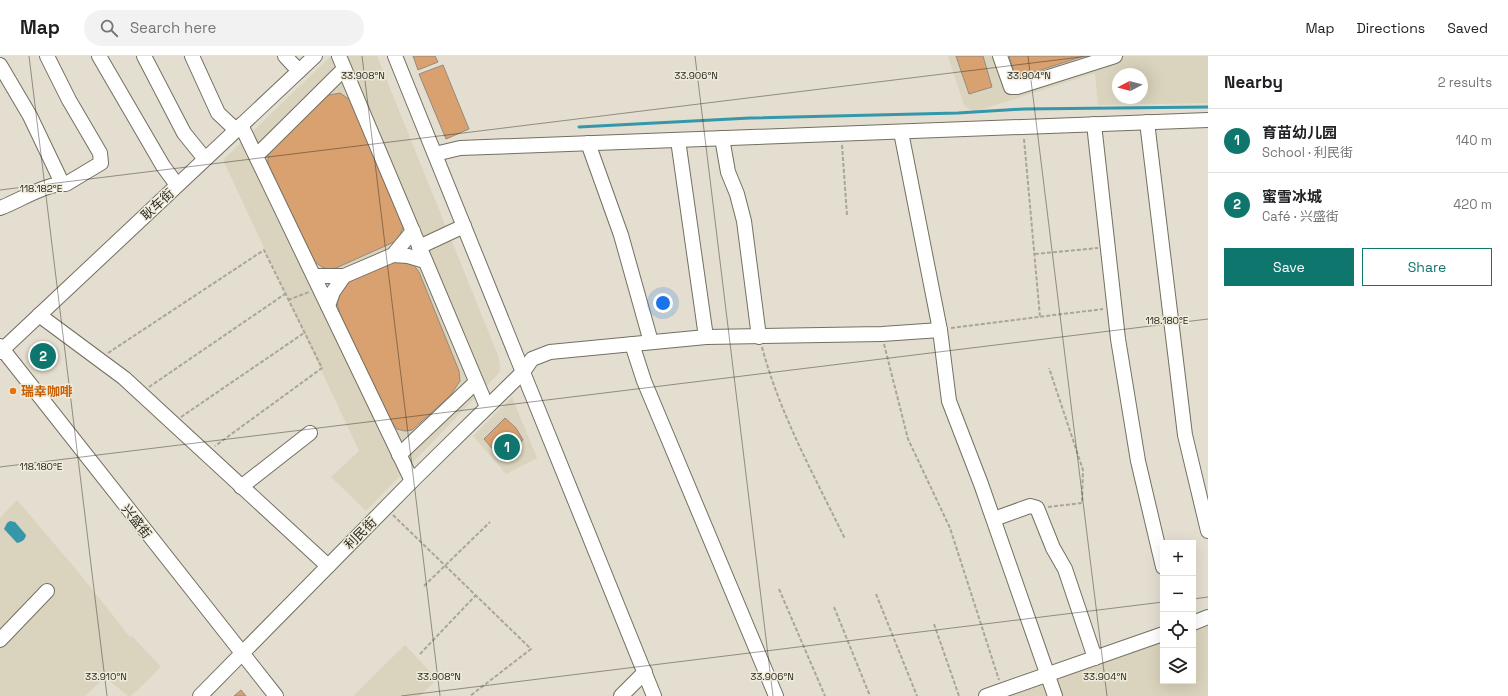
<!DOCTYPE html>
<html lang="en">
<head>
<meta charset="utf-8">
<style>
	:root { --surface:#fff; --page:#f2f2f2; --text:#202124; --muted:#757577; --line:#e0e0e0; --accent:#0f766e }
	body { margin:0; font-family:"Space Grotesk","Noto Sans SC",sans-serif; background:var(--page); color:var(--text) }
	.controls { position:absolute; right:12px; bottom:12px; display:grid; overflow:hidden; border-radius:0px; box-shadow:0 4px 16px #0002 }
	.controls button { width:36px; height:36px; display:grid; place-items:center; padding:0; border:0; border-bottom:1px solid var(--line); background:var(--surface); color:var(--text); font:20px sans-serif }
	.compass { position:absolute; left:1112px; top:12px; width:36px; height:36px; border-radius:50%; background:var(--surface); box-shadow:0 4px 16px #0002; rotate:263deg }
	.you { position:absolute; left:663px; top:247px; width:14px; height:14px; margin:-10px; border:3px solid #fff; border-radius:50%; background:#1a73e8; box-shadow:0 0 0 6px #1a73e833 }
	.badge { display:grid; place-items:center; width:26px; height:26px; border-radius:50%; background:var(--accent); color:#fff; font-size:13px; font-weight:700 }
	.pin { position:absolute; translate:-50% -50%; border:2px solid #fff; box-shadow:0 1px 4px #0006 }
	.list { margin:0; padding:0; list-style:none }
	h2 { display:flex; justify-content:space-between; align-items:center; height:52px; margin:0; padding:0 16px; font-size:17px }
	h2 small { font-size:13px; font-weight:400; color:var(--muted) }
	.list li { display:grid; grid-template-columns:26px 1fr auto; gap:12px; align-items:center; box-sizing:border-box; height:64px; padding:0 16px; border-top:1px solid var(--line) }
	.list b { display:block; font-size:15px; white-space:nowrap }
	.list p { margin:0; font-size:13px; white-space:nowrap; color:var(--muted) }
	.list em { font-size:13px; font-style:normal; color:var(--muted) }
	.actions { display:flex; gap:8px; padding:12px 16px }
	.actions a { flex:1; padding:9px 0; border:1px solid var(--accent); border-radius:0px; text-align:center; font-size:14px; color:var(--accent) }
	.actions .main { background:var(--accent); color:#fff }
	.icon { flex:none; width:22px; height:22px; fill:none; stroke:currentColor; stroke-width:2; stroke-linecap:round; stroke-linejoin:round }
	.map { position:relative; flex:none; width:1208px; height:640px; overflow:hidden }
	header { display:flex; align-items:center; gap:24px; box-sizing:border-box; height:56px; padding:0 20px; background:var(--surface); border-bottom:1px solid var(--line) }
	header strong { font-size:19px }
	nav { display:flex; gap:22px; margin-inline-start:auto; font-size:14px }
	.search { width:280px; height:36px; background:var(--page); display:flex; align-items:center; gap:10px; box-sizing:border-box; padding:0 14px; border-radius:22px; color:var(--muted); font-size:15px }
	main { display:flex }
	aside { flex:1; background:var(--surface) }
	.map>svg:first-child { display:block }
	.built { fill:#dad3bd; fill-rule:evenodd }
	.water { fill:#3597aa }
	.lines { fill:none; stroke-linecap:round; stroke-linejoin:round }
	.stream { stroke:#3597aa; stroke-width:3 }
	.building { fill:#d8a16f; stroke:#968a80 }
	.minor-casing { stroke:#737062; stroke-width:16 }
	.path { stroke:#a9a599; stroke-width:2; stroke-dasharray:4 2; stroke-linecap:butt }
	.minor { stroke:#fff; stroke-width:14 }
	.ticks { fill:none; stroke:#2a2822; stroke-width:1; stroke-opacity:0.45 }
	.food-dot { fill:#e8710a; stroke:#f0ecdc; stroke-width:1.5 }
	.labels { text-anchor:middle; stroke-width:3; stroke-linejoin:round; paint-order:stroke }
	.street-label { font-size:13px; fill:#2a2822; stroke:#f0ecdc }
	.food-label { font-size:13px; font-weight:bold; fill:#c56008; stroke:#f0ecdc; text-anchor:start }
	.ticks-label { font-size:10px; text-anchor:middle; fill:#2a2822; stroke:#f0ecdc; stroke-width:3; stroke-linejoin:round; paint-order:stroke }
</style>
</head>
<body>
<header>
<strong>Map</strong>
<div class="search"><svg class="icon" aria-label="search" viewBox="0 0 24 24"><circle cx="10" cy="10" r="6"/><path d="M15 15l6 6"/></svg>Search here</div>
<nav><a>Map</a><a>Directions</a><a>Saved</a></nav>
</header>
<main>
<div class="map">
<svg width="1208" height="640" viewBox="0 0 1208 640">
	<rect width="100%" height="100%" fill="#e3decf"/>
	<g class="built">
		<path d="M 331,0 L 377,0 L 499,302 L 500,312 L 499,317 L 366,455 L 331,421 L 359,395 L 223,104 Z"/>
		<path d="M 948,0 L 1208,0 L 1208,47 L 1098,49 L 1095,17 L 974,56 L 964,49 ZM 1118,18 L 1142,18 L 1142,42 L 1118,42 Z"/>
		<path d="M 512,341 L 537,402 L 506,418 L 473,380 Z"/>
		<path d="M 17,444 L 79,517 L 130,581 L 132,580 L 161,611 L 131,640 L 128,640 L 105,621 L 85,640 L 0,640 L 0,462 Z"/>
		<path d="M 1208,566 L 1208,640 L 996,640 L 1163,582 L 1163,625 L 1193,625 L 1193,571 Z"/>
		<path d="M 405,589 L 437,623 L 420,640 L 353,640 Z"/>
	</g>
	<path class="water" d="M 10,465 L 15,466 L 26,479 C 25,484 22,486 17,487 L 4,473 L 7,467 Z"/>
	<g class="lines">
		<path class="stream" d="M 579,71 L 750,62 L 958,57 L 1024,53 L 1208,51"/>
	</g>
	<g class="building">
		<path d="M 413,0 L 435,0 L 438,6 L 418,14 Z"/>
		<path d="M 956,0 L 983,0 L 992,31 L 969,38 Z"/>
		<path d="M 1009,0 L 1084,0 L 1016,22 Z"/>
		<path d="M 443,9 L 469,73 L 446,83 L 419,18 Z"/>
		<path d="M 340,37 L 350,44 L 403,171 L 399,182 L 394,186 L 336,212 L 328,213 L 322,211 L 315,206 L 268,110 L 268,97 L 324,40 Z"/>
		<path d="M 396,205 L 413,208 L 419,216 L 459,315 L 460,325 L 450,340 L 412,374 L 405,375 L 397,373 L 391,365 L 340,258 L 337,247 L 339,236 L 346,226 Z"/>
		<path d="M 505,362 L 516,372 L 523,384 L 503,405 L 484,383 Z"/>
		<path d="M 241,634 L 246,640 L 234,640 Z"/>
	</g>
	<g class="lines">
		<defs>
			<g id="minor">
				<path d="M 99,0 L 163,110 L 177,129"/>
				<path d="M 144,0 L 184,77 L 205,103"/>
				<path d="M 192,0 L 218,57 L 236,74"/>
				<path d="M 285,0 L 299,15"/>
				<path d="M 339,0 L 487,351"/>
				<path d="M 395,0 L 654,640"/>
				<path d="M 1000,0 L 1011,31 L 1017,31 L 1115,0"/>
				<path d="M 0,9 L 30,60 L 62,127"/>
				<path d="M 1147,66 L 1185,379 L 1208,475"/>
				<path d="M 1094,68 L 1118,283 L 1138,405 L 1163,511"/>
				<path d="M 241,69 L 412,425"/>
				<path d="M 901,76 L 940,274 L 949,345 L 981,428 L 1055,640"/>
				<path d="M 722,82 L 728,116 L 737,138 L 744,165 L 759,281"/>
				<path d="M 678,84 L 706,281"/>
				<path d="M 588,87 L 621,179 L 651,286"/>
				<path d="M 435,98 L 460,92 L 1208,64"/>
				<path d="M 256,100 L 344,13"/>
				<path d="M 0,152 C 19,145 46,127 66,128 L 101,107 L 100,97 L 69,44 L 47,0"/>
				<path d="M 419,191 L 464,170"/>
				<path d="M 393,199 L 408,200 L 425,205"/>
				<path d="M 314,220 L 344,220 L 393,199 L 413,175"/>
				<path d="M 328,250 L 333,236 L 344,220"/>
				<path d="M 39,259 L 124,322 L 328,510"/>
				<path d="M 632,288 L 644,325 L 776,640"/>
				<path d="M 0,290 L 276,640"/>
				<path d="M 0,296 L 315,0"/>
				<path d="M 399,399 L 476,326"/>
				<path d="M 241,431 L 310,377"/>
				<path d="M 994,463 L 1030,450 L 1037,452 L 1053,492 L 1065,513 L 1095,602"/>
				<path d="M 1193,567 L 1208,561"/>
				<path d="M 0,584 L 47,535"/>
				<path d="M 200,640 L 412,425 L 523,316 L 532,303 L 550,296 L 706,281 L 882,278 L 940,274"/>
				<path d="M 621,640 L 645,616"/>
				<path d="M 986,640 L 1163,578"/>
			</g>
		</defs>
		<use href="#minor" class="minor-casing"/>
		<g class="path">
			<path d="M 1024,83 L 1040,261"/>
			<path d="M 842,89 L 847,159"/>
			<path d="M 1035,198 L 1098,192"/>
			<path d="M 288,244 L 309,236"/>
			<path d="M 951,272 L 1103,253"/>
			<path d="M 884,288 L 908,383 L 950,472 L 999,624"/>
			<path d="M 762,291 C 780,359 815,421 845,483"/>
			<path d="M 108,297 L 264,194 L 322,312 L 215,390"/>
			<path d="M 149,331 L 285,238"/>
			<path d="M 181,361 L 304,277"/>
			<path d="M 1048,451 L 1082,447 L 1083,414 L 1049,312"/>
			<path d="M 393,459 L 531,593 L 470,640"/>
			<path d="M 424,530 L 490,466"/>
			<path d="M 779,533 L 825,640"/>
			<path d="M 876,538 L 917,640"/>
			<path d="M 834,551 L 870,640"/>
			<path d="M 934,568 L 959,640"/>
			<path d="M 420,598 L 476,539"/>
		</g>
		<use href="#minor" class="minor"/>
	</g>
	<path class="ticks" d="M 29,0 L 107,640M 362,0 L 440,640M 695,0 L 773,640M 1028,0 L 1107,640M 0,134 L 1089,0M 0,411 L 1208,263M 1193,543 L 1208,541M 401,640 L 1163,546"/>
	<circle class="food-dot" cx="13" cy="335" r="4"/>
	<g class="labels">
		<g class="street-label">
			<text transform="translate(157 148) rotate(-43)" y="5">耿车街</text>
			<text transform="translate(137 465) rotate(52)" y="5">兴盛街</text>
			<text transform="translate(360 477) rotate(-45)" y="5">利民街</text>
		</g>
		<g class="food-label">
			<text x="21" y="340">瑞幸咖啡</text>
		</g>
	</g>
	<g class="ticks-label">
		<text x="363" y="23">33.908°N</text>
		<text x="696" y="23">33.906°N</text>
		<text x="1029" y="23">33.904°N</text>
		<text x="41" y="136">118.182°E</text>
		<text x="1167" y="268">118.180°E</text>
		<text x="41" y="414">118.180°E</text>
		<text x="106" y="624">33.910°N</text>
		<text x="439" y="624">33.908°N</text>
		<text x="772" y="624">33.906°N</text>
		<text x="1105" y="624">33.904°N</text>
	</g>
</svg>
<div class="controls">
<button>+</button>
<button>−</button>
<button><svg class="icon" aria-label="locate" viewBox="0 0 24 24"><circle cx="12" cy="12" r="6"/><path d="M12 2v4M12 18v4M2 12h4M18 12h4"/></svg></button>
<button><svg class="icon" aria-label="layers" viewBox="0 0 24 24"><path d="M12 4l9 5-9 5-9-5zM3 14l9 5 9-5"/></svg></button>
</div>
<svg class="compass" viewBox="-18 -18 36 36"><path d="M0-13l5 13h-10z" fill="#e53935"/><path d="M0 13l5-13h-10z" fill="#757577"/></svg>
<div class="you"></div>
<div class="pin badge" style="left:507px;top:391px">1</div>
<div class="pin badge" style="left:43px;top:300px">2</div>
</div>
<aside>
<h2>Nearby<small>2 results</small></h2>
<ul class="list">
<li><span class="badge">1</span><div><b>育苗幼儿园</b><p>School · 利民街</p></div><em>140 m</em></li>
<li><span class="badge">2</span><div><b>蜜雪冰城</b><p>Café · 兴盛街</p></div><em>420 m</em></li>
</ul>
<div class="actions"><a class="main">Save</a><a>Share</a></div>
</aside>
</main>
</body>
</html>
